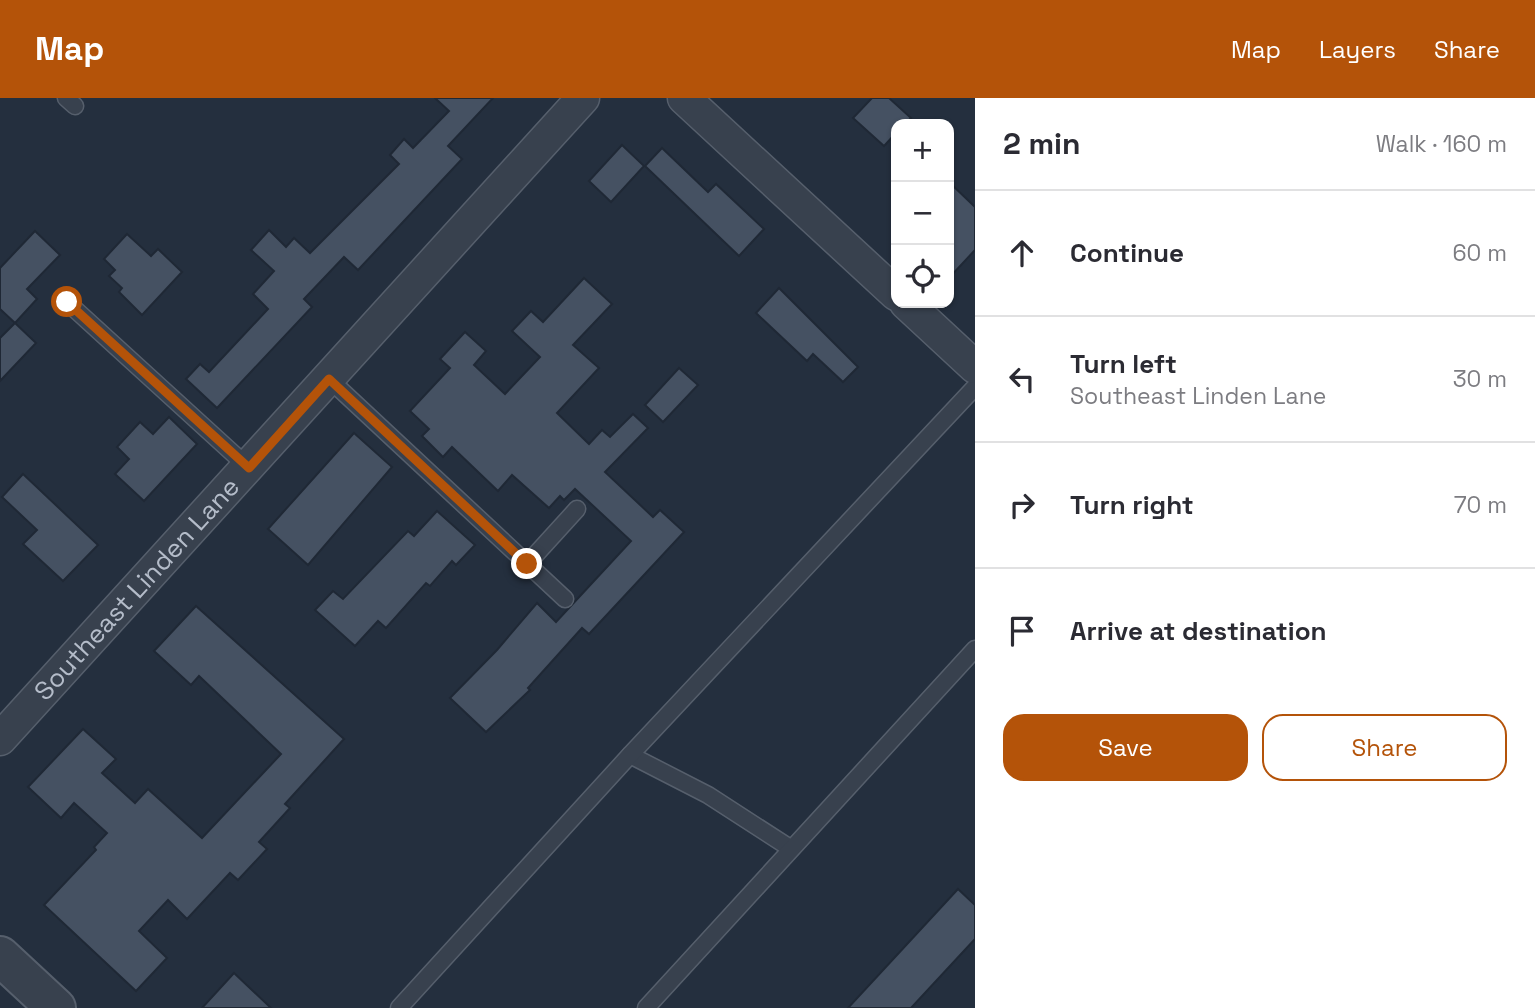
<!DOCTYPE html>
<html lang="en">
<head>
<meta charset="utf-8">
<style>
	:root { --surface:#fff; --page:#f7f7f7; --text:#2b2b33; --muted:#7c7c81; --line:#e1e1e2; --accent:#b45309 }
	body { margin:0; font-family:"Space Grotesk",sans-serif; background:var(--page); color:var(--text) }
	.controls { position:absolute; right:21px; top:21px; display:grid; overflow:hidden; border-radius:14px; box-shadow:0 2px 5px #0004 }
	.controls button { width:63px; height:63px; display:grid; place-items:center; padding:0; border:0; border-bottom:2px solid var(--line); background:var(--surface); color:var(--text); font:35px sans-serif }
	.stop { position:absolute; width:21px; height:21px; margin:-16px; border:5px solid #b45309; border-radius:50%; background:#fff }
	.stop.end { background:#b45309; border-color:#fff; box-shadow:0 2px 7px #0008 }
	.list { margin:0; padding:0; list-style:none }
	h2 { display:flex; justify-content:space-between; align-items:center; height:91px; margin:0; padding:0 28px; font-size:30px }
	h2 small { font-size:23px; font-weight:400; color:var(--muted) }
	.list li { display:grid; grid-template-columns:46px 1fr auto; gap:21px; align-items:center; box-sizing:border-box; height:126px; padding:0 28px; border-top:2px solid var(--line) }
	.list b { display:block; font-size:26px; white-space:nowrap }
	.list p { margin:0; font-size:23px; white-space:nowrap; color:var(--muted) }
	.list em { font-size:23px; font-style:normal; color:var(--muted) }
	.actions { display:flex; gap:14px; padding:21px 28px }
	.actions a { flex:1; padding:16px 0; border:2px solid var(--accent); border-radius:21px; text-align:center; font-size:24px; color:var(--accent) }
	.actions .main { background:var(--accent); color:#fff }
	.icon { flex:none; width:38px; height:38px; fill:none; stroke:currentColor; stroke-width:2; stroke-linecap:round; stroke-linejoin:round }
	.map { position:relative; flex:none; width:975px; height:910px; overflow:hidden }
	header { display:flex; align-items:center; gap:42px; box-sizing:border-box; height:98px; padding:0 35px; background:var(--accent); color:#fff }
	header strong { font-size:33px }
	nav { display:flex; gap:38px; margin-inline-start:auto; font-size:24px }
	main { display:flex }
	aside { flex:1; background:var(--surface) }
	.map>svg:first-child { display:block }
	.building { fill:#455162; stroke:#1f2835; stroke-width:2 }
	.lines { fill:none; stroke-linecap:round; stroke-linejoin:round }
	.service-casing { stroke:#565f6c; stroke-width:19 }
	.minor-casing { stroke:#565f6c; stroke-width:35 }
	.tertiary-casing { stroke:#565f6c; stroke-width:42 }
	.service { stroke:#38414e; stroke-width:16 }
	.minor { stroke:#38414e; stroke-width:32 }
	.tertiary { stroke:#38414e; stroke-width:38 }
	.route { stroke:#b45309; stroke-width:9 }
	.labels { text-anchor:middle; stroke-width:5; stroke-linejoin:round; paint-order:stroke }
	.street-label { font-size:26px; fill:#b4bcc9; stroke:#1d2633 }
</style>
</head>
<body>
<header>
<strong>Map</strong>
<nav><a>Map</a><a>Layers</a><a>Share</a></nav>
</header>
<main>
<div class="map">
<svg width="975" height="910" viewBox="0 0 975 910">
	<rect width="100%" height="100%" fill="#242f3e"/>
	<g class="building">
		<path d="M 435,0 L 493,0 L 448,48 L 462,61 L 358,172 L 344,159 L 304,201 L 312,209 L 217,310 L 186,281 L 200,266 L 209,274 L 268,211 L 253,196 L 274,173 L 251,152 L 269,132 L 286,149 L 294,140 L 310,155 L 399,66 L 390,57 L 404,41 L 413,50 L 449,13 Z"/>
		<path d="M 872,0 L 889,0 L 911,20 L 905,26 L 896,26 L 896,35 L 884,48 L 853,20 Z"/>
		<path d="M 622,47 L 644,68 L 611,104 L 589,83 Z"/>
		<path d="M 662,50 L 708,94 L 716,86 L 764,131 L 739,158 L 645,68 Z"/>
		<path d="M 949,84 L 975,109 L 975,152 L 949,180 Z"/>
		<path d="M 35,133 L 60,157 L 27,191 L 37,201 L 15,225 L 0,211 L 0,170 Z"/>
		<path d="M 127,136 L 151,158 L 158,151 L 182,174 L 142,217 L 119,194 L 122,190 L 109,178 L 115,172 L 104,161 Z"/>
		<path d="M 584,180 L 612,206 L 573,247 L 599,270 L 557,315 L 589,346 L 602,332 L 610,339 L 633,316 L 648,330 L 605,374 L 653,419 L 660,412 L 684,434 L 589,536 L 582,530 L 528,590 L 530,592 L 486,634 L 450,600 L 497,552 L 537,505 L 556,524 L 631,443 L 575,391 L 564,402 L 560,398 L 549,410 L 512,377 L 498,393 L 452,349 L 443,359 L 422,338 L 429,331 L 410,313 L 450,270 L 440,261 L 465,234 L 486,253 L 474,267 L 505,296 L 540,259 L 512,233 L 531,213 L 543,224 Z"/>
		<path d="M 779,190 L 858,269 L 843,284 L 813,256 L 807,263 L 756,215 Z"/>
		<path d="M 15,225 L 36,245 L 0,283 L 0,240 Z"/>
		<path d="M 679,270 L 698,287 L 663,324 L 645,307 Z"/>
		<path d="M 169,319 L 197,346 L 144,403 L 115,376 L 129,361 L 117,349 L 140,324 L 153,336 Z"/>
		<path d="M 354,335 L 392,369 L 308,467 L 268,431 Z"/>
		<path d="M 23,376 L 98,447 L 63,483 L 23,446 L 37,432 L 2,399 Z"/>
		<path d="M 437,413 L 475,447 L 456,467 L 452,463 L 430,488 L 426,485 L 386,530 L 378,523 L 355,548 L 315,512 L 333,493 L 343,501 L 408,433 L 414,438 Z"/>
		<path d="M 196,508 L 344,641 L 285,706 L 290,710 L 259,744 L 267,751 L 238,782 L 230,775 L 187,821 L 168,802 L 139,833 L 167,860 L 136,893 L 44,807 L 96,752 L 94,749 L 107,735 L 74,705 L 61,720 L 28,689 L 83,631 L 116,661 L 102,675 L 135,705 L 148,691 L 202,740 L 281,656 L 199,578 L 191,587 L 154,553 Z"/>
		<path d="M 958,791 L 975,807 L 975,841 L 911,910 L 848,910 Z"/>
		<path d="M 234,875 L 271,910 L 202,910 Z"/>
	</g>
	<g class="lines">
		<defs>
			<g id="service">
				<path d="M 66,0 L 75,8"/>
				<path d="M 67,204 L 249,370"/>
				<path d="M 329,281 L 565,501"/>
				<path d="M 527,466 L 577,411"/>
				<path d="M 630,657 L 708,697 L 790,750"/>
				<path d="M 399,910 L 630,657 L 975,289"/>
				<path d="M 646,910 L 975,551"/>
			</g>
			<g id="minor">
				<path d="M 684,0 L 896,196"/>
				<path d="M 906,205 L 975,269"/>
				<path id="s1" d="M 0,641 L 583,0"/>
			</g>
			<path id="tertiary" d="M 0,858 L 56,910"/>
		</defs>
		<use href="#service" class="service-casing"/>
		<use href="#minor" class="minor-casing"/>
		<use href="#tertiary" class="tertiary-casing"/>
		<use href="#service" class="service"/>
		<use href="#minor" class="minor"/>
		<use href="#tertiary" class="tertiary"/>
	</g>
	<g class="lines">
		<path class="route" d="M 67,204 L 249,370 L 329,281 L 527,466"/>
	</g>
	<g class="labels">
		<g class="street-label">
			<text dy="9" stroke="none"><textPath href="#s1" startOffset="203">Southeast Linden Lane</textPath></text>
		</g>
	</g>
</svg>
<div class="controls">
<button>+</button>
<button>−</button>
<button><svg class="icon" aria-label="locate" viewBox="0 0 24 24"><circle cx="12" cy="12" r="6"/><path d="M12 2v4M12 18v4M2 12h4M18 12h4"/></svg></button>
</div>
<div class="stop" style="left:67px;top:204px"></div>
<div class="stop end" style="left:527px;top:466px"></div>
</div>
<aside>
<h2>2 min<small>Walk · 160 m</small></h2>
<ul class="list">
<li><svg class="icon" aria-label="ahead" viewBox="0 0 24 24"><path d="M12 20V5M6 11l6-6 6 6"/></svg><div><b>Continue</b></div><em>60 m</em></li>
<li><svg class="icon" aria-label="left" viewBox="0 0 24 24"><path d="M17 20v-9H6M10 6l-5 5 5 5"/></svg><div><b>Turn left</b><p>Southeast Linden Lane</p></div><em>30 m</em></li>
<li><svg class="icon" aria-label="right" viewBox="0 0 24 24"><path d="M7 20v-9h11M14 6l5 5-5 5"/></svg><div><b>Turn right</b></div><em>70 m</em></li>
<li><svg class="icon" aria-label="arrive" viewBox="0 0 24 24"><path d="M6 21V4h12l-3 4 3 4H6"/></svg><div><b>Arrive at destination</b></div></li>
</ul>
<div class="actions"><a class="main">Save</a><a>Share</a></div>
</aside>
</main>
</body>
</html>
